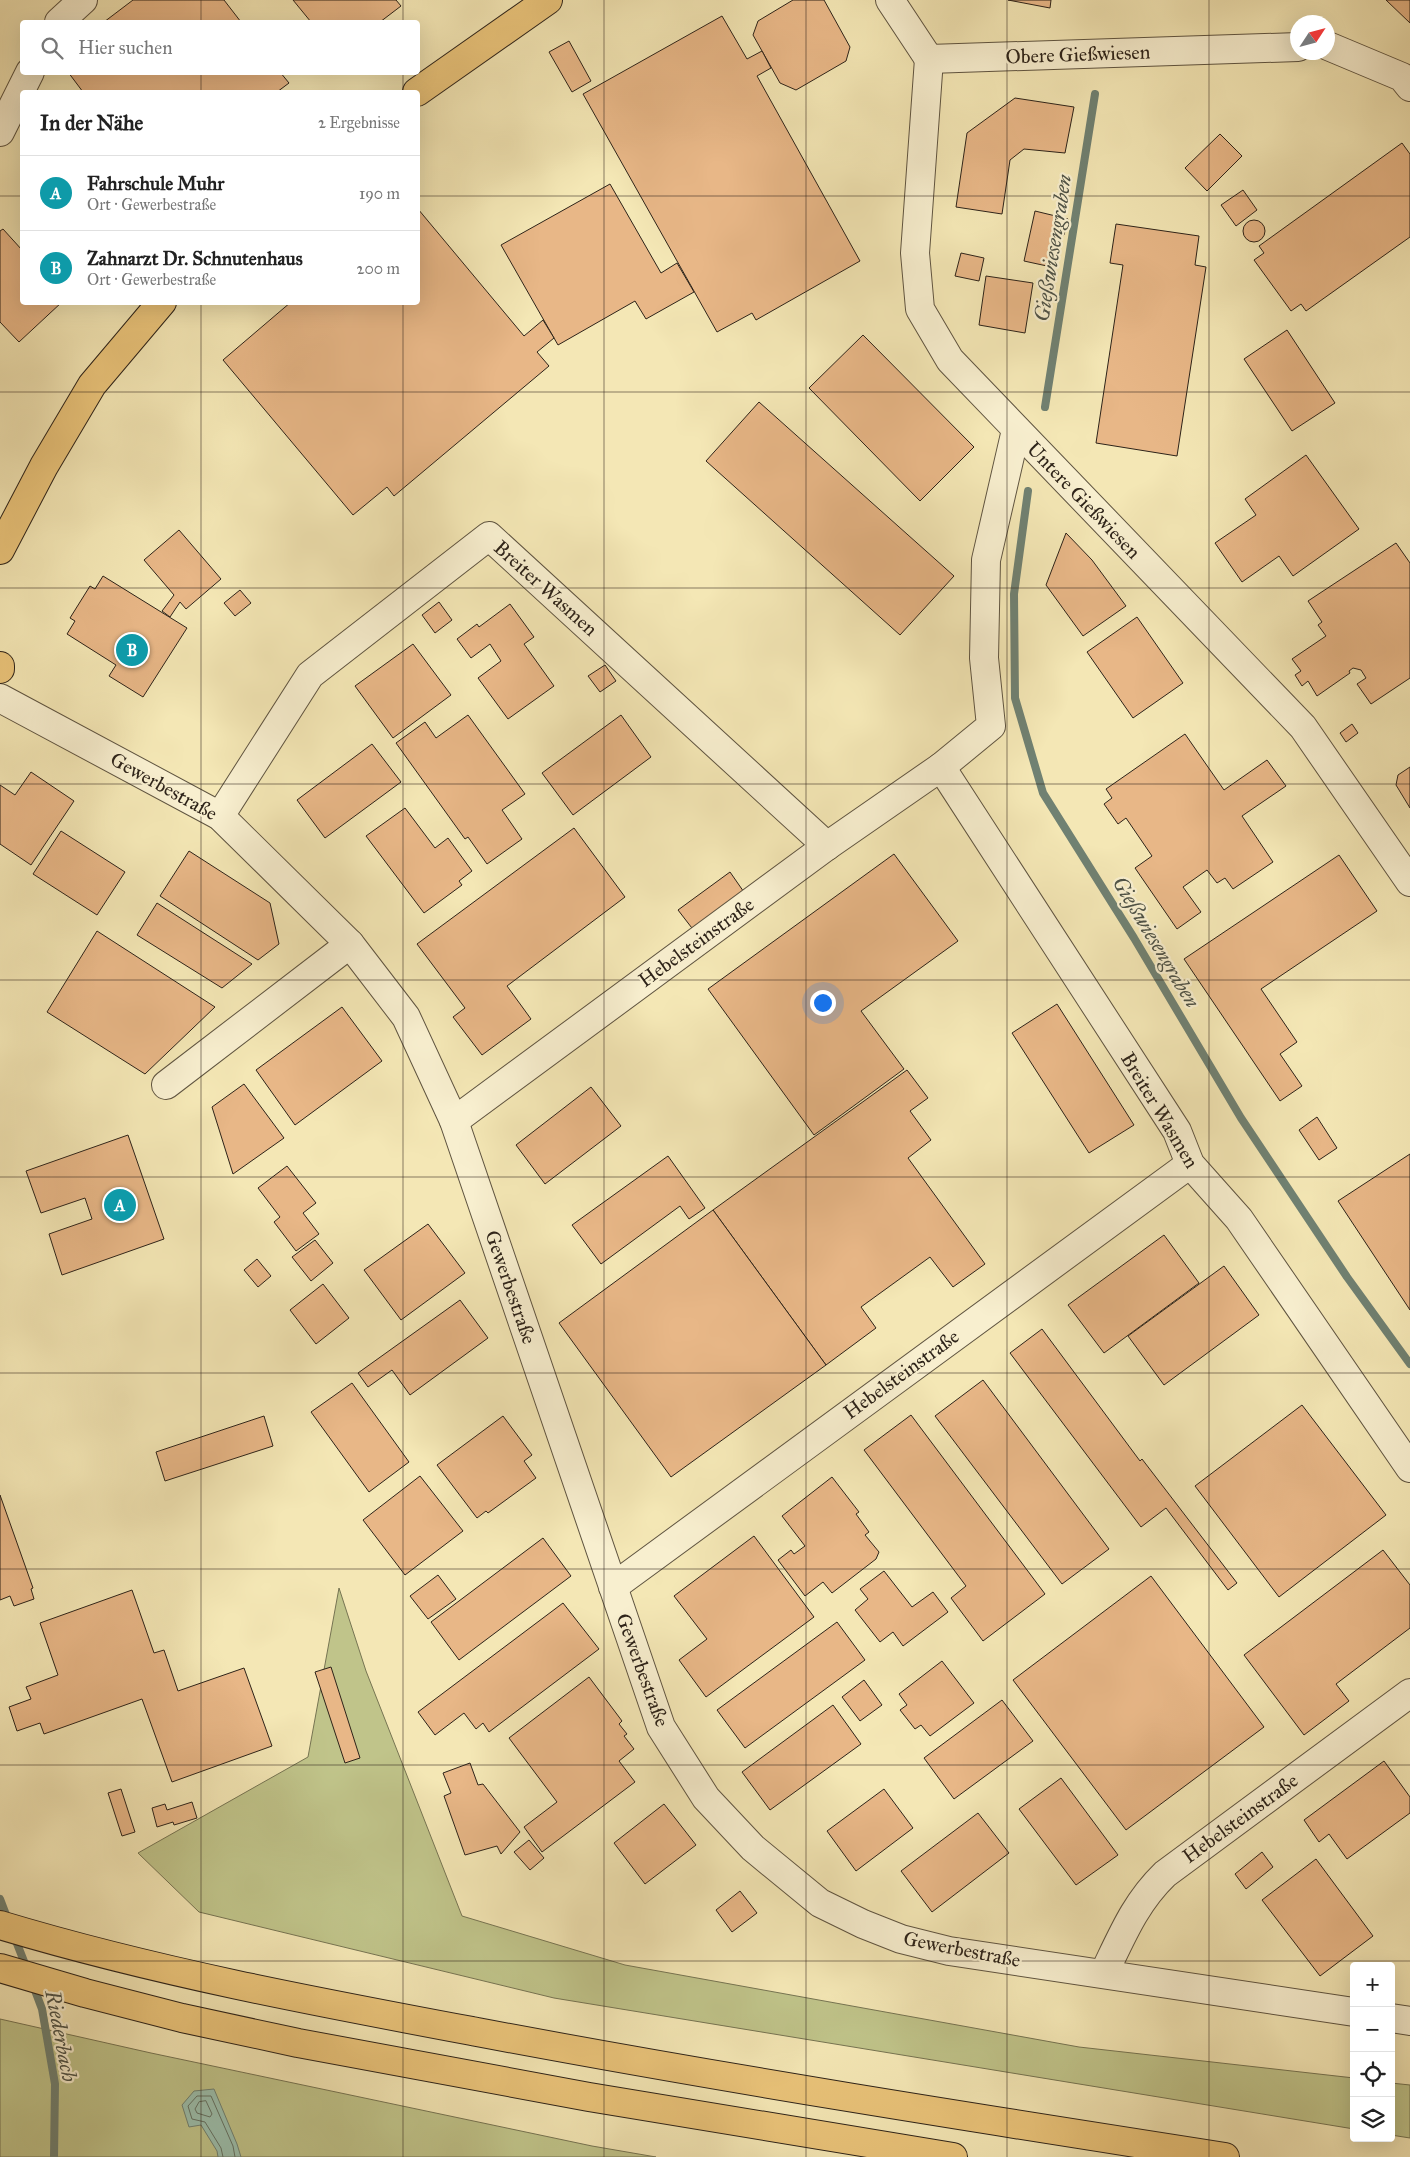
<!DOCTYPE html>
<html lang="de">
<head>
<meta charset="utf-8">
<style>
	:root { --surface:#fff; --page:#f2f2f2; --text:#222; --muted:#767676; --line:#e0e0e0; --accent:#2563eb }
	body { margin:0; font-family:"IM FELL Great Primer",serif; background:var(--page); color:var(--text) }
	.controls { position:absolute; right:15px; bottom:15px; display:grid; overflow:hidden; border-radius:5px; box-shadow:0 5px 20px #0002 }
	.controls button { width:45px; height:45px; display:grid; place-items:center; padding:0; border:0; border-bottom:1px solid var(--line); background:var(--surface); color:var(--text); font:25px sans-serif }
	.compass { position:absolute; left:1290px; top:15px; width:45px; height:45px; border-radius:50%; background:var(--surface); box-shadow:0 5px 20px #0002; rotate:54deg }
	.you { position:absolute; left:822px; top:1002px; width:18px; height:18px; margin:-12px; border:4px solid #fff; border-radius:50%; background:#1a73e8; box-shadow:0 0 0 8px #1a73e833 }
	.badge { display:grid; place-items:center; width:32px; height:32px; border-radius:50%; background:var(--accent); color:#fff; font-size:16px; font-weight:700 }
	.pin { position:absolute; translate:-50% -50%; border:2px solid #fff; box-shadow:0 1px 5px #0006 }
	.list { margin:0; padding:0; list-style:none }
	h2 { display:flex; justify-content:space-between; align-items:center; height:65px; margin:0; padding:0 20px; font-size:21px }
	h2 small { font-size:16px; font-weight:400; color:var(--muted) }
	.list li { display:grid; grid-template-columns:32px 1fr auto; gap:15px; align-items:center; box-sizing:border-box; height:75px; padding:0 20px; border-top:1px solid var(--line) }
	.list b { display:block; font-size:19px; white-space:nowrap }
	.list p { margin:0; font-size:16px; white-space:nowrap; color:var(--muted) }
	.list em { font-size:16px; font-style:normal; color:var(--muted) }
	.icon { flex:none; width:28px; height:28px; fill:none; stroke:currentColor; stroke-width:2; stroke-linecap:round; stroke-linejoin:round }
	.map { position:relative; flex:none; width:1410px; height:2157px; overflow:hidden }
	.search { position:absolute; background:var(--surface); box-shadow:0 5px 20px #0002; left:20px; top:20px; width:400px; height:55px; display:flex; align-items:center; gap:12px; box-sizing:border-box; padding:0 18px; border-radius:5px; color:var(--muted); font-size:19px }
	.panel { position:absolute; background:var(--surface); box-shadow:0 5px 20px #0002; left:20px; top:90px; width:400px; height:215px; border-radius:5px }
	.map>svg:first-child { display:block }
	.green { fill:#c0c48a; stroke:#767452 }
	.water { fill:#9cc0ae; stroke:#708172 }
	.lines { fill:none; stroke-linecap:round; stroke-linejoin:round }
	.shore { stroke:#647264; stroke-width:1 }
	.stream { stroke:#708172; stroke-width:8 }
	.building { fill:#e8b787; stroke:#2d2319 }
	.minor-casing { stroke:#5f5440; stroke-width:30 }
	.major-casing { stroke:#2d2319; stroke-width:30 }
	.highway-casing { stroke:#2d2319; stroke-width:30 }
	.minor { stroke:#f8efcf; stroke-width:28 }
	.major { stroke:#eac47a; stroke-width:28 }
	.highway { stroke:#eac47a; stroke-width:28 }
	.grid { fill:none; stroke:#2d2319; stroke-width:1; stroke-opacity:0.55 }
	.labels { text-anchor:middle; stroke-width:4.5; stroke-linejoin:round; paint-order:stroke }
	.street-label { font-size:20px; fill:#2d2319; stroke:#f8efcf }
	.water-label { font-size:21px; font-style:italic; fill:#4e5246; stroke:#f8efcf }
</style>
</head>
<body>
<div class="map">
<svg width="1410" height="2157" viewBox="0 0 1410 2157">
	<rect width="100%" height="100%" fill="#f4e7b5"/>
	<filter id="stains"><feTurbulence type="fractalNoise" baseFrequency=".004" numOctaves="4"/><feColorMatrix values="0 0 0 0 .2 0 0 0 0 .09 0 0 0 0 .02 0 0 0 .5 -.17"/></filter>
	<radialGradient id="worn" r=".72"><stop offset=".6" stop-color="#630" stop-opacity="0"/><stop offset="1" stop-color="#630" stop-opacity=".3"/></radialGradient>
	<g class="green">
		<path d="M 339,1588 L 366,1671 L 462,1916 L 625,1965 L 1079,2047 L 1354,2078 L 1354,2129 L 554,1998 L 199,1912 L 138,1853 L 308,1757 Z"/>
		<path d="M 0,2019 L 151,2053 L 592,2146 L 656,2157 L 0,2157 Z"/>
		<path d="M 1391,2083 L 1410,2085 L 1410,2138 L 1391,2135 Z"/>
	</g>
	<path class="water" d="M 214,2089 L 237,2144 L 241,2157 L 218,2157 L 217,2151 L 201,2125 L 189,2127 L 182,2105 L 194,2091 Z"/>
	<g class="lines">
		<g class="shore">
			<path d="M 206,2101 L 212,2114 L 210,2117 L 197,2113 L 195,2109 L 199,2102 Z"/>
			<path d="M 223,2157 L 221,2148 L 205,2122 L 192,2119 L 188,2106 L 197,2096 L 211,2096 L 233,2146 L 235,2157"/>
		</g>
		<g class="stream">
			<path d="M 1045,407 L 1095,94"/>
			<path d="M 1028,491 L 1014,594 L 1015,698 L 1043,793 L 1134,938 L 1241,1118 L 1347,1277 L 1410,1364"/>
			<path d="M 0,1899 L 8,1920"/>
			<path d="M 14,1936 L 27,1969"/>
			<path d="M 33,1985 L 42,2009 L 55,2084 L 54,2157"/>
		</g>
	</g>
	<g class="building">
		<path d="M 133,0 L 224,0 L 241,22 L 104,22 Z"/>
		<path d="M 293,0 L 396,0 L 401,6 L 380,22 L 311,22 Z"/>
		<path d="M 793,0 L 824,0 L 850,47 L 846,61 L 796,90 L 780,83 L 753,35 L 758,21 Z"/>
		<path d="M 1008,0 L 1051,0 L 1050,8 Z"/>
		<path d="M 1386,0 L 1410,0 L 1410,23 Z"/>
		<path d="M 722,16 L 747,59 L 762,51 L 771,68 L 757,76 L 860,261 L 756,320 L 752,313 L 717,332 L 583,94 Z"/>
		<path d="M 569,41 L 591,81 L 572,92 L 549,52 Z"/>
		<path d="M 68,72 L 280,72 L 289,83 L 277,92 L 83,92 Z"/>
		<path d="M 1015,98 L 1074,107 L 1065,153 L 1024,149 L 1010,160 L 1002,214 L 956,207 L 967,133 Z"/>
		<path d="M 1220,134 L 1242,156 L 1207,191 L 1185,168 Z"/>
		<path d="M 1402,143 L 1410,154 L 1410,237 L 1306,311 L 1301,304 L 1291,311 L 1254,260 L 1264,253 L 1259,246 Z"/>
		<path d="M 610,184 L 661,273 L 677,263 L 694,292 L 646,319 L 635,301 L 558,345 L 501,245 Z"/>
		<path d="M 1243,190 L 1257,210 L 1236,226 L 1221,205 Z"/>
		<path d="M 418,209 L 524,336 L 543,320 L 554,338 L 537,352 L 549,366 L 394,496 L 387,487 L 353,515 L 223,360 L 291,302 L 418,302 Z"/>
		<path d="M 1035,211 L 1068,219 L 1064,235 L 1055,233 L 1047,266 L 1024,261 Z"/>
		<circle cx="1254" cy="231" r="11"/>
		<path d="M 1116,224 L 1199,236 L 1195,265 L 1206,267 L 1177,456 L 1096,443 L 1123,265 L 1110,263 Z"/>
		<path d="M 3,229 L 22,250 L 22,302 L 62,302 L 19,342 L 0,322 L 0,231 Z"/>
		<path d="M 961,253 L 984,258 L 979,281 L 955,276 Z"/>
		<path d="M 986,276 L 1033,283 L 1025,333 L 979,325 Z"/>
		<path d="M 1287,330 L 1335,403 L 1292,431 L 1244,359 Z"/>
		<path d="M 863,335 L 974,447 L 920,501 L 809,388 Z"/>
		<path d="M 759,402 L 954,576 L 900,635 L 706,461 Z"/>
		<path d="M 1306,455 L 1359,529 L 1293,576 L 1279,556 L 1242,582 L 1215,543 L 1256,515 L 1245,499 Z"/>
		<path d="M 179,530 L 221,579 L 186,609 L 180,602 L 170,617 L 162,611 L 174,595 L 144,560 Z"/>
		<path d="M 1066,533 L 1092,560 L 1126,606 L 1083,636 L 1046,585 Z"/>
		<path d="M 1396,543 L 1410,563 L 1410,678 L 1371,704 L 1357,684 L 1366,678 L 1361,670 L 1353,668 L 1349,671 L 1350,673 L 1317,696 L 1308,681 L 1302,686 L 1295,675 L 1301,671 L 1292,659 L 1326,636 L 1318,625 L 1322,622 L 1308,601 Z"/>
		<path d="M 103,576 L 187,628 L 143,697 L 109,676 L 116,665 L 67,634 L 75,621 L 70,618 L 90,586 L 95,589 Z"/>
		<path d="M 240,590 L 251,603 L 235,616 L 224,603 Z"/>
		<path d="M 439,602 L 452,620 L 435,633 L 422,615 Z"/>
		<path d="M 510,604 L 534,637 L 524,644 L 554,686 L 508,719 L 478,678 L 501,661 L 490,644 L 471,658 L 457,639 L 477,624 L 479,627 Z"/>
		<path d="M 1137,617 L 1183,683 L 1133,718 L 1087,652 Z"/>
		<path d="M 413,644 L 451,695 L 393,738 L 355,686 Z"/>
		<path d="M 605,665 L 616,681 L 600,692 L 588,676 Z"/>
		<path d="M 468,715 L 525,794 L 502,810 L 522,839 L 487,864 L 468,837 L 465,839 L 396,743 L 425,722 L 436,738 Z"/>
		<path d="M 621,715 L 651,757 L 573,815 L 542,773 Z"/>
		<path d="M 1352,724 L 1358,733 L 1346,742 L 1340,733 Z"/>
		<path d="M 1185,734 L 1224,790 L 1267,760 L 1286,786 L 1242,816 L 1273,862 L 1233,889 L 1225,878 L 1217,883 L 1207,870 L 1183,887 L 1201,912 L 1177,929 L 1135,868 L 1152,856 L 1126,818 L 1118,824 L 1104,804 L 1112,798 L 1106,789 Z"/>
		<path d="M 372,744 L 401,782 L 325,838 L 297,800 Z"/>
		<path d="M 1410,767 L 1410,808 L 1396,785 L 1398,775 Z"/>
		<path d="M 31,772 L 74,801 L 31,865 L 0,844 L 0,785 L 15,795 Z"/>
		<path d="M 405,808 L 435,848 L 448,838 L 472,871 L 459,881 L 462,885 L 424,913 L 366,836 Z"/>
		<path d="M 574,828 L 625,897 L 507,986 L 531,1019 L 482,1055 L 453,1017 L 465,1008 L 417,944 Z"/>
		<path d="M 61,831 L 125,872 L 97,915 L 33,874 Z"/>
		<path d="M 189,851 L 270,903 L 279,944 L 258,960 L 160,896 Z"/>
		<path d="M 894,854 L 958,941 L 861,1011 L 904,1069 L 814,1135 L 708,989 Z"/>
		<path d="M 1339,855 L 1377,911 L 1261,989 L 1297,1042 L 1280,1054 L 1302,1086 L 1280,1101 L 1184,959 Z"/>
		<path d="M 730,872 L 746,895 L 695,932 L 678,910 Z"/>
		<path d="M 157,903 L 252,964 L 222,988 L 137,935 Z"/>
		<path d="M 97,931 L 215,1007 L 145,1074 L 47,1012 Z"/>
		<path d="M 1057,1004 L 1134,1125 L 1089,1153 L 1012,1033 Z"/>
		<path d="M 342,1007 L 382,1061 L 295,1125 L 256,1070 Z"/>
		<path d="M 907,1070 L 928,1098 L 910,1111 L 931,1140 L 908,1158 L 985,1264 L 953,1287 L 930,1257 L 861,1307 L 876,1328 L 826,1365 L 713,1210 Z"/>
		<path d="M 244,1084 L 284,1138 L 233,1174 L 212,1107 Z"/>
		<path d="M 591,1087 L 621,1126 L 545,1184 L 516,1145 Z"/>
		<path d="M 1317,1117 L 1337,1148 L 1319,1160 L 1299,1130 Z"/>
		<path d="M 128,1135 L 164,1239 L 62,1275 L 49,1234 L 92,1219 L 85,1198 L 41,1213 L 26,1171 Z"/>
		<path d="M 1410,1154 L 1410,1310 L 1338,1201 Z"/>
		<path d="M 668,1156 L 705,1208 L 689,1219 L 680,1206 L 601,1264 L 572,1225 Z"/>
		<path d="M 287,1166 L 316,1203 L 303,1213 L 319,1234 L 296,1251 L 274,1222 L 280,1217 L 258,1188 Z"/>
		<path d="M 713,1210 L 826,1365 L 671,1477 L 559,1323 Z"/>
		<path d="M 428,1224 L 465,1273 L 401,1320 L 364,1270 Z"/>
		<path d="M 1164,1235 L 1199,1283 L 1104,1353 L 1068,1305 Z"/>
		<path d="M 315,1240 L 333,1263 L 311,1281 L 292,1257 Z"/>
		<path d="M 257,1259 L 271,1276 L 258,1287 L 244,1270 Z"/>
		<path d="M 1224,1266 L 1259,1315 L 1164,1385 L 1128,1336 Z"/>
		<path d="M 323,1284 L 349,1318 L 316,1344 L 290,1310 Z"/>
		<path d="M 460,1300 L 488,1338 L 410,1395 L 392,1370 L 368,1387 L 358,1373 Z"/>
		<path d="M 1042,1329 L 1140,1461 L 1142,1459 L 1237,1583 L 1228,1590 L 1166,1508 L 1141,1527 L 1010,1353 Z"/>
		<path d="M 983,1380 L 1109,1549 L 1062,1584 L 935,1416 Z"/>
		<path d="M 352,1383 L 409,1462 L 369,1492 L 311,1412 Z"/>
		<path d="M 1302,1405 L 1386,1515 L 1279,1597 L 1195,1486 Z"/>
		<path d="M 911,1415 L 1045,1594 L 983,1641 L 951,1598 L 966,1586 L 864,1450 Z"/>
		<path d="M 264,1416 L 273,1446 L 165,1481 L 156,1452 Z"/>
		<path d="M 503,1416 L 532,1455 L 524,1461 L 536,1478 L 488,1513 L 486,1511 L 477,1518 L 437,1465 Z"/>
		<path d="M 420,1476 L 463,1531 L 405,1575 L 363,1520 Z"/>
		<path d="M 832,1477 L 859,1512 L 856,1514 L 869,1532 L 865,1535 L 879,1552 L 876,1559 L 832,1593 L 823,1582 L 805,1596 L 778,1560 L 791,1550 L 794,1554 L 805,1546 L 782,1516 Z"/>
		<path d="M 0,1495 L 33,1588 L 31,1589 L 34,1599 L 14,1606 L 10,1596 L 0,1600 Z"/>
		<path d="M 754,1536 L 814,1617 L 706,1697 L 679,1660 L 707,1639 L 674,1596 Z"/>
		<path d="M 543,1538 L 571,1576 L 459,1660 L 431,1622 Z"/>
		<path d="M 1383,1550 L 1410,1585 L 1410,1628 L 1336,1684 L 1349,1701 L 1304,1735 L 1244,1655 Z"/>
		<path d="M 884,1571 L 912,1607 L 933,1592 L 948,1612 L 903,1646 L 893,1632 L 880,1642 L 855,1610 L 868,1599 L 860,1589 Z"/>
		<path d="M 438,1575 L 456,1599 L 428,1619 L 410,1596 Z"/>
		<path d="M 1151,1576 L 1264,1727 L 1126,1830 L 1013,1680 Z"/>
		<path d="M 132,1590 L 154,1653 L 164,1650 L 178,1691 L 244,1668 L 272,1746 L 172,1782 L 142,1699 L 44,1734 L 40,1723 L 17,1731 L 9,1707 L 31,1699 L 26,1687 L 58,1675 L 40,1623 Z"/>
		<path d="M 563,1603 L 599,1649 L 489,1732 L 483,1723 L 476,1729 L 464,1713 L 435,1735 L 418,1712 Z"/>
		<path d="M 837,1622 L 865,1660 L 745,1748 L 717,1710 Z"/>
		<path d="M 942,1661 L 974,1703 L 930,1736 L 921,1725 L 915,1729 L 900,1710 L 907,1705 L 899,1694 Z"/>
		<path d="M 331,1667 L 360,1758 L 345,1763 L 315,1672 Z"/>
		<path d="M 589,1677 L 622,1721 L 619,1724 L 627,1734 L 624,1736 L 634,1749 L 619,1761 L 635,1782 L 542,1852 L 524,1827 L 557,1802 L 509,1738 Z"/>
		<path d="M 864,1680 L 882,1705 L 860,1721 L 842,1697 Z"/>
		<path d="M 1002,1700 L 1033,1741 L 954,1799 L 924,1758 Z"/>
		<path d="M 833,1705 L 861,1744 L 770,1810 L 742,1772 Z"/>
		<path d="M 1384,1761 L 1410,1797 L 1410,1813 L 1347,1859 L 1329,1834 L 1319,1842 L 1304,1820 Z"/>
		<path d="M 470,1763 L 478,1785 L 483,1784 L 520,1832 L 501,1854 L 497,1846 L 465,1855 L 444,1796 L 451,1793 L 443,1773 Z"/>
		<path d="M 1061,1778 L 1118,1855 L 1076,1885 L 1019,1809 Z"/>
		<path d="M 121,1789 L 135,1832 L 122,1836 L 108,1793 Z"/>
		<path d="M 884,1789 L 913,1828 L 856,1871 L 827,1831 Z"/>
		<path d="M 192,1802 L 197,1818 L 174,1825 L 173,1822 L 157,1827 L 152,1808 L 165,1804 L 167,1810 Z"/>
		<path d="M 664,1804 L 696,1845 L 645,1884 L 614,1843 Z"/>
		<path d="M 978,1813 L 1009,1853 L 932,1912 L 901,1871 Z"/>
		<path d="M 529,1840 L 544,1858 L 530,1870 L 514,1852 Z"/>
		<path d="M 1262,1852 L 1273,1867 L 1246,1889 L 1235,1874 Z"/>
		<path d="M 1316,1859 L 1373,1936 L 1320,1976 L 1262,1900 Z"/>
		<path d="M 740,1891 L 757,1913 L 732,1932 L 716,1910 Z"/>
	</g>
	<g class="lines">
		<defs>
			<g id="minor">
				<path d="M 890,0 L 929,59"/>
				<path d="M 59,22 L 83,0"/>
				<path d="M 1328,46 L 1402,77 L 1410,87"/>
				<path d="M 929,59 L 915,253 L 920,309 L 950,360 L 1303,727 L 1410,882"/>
				<path d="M 929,59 L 1298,47"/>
				<path d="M 0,132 L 30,72"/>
				<path d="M 0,698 L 220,816 L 350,944 L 406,1017 L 454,1121 L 661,1727 L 706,1798 L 753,1848 L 820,1903 L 863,1924 L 901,1939 L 949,1951 L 1354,2012"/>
				<path d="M 941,767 L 1177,1131 L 1190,1164 L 1239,1219 L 1410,1468"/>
				<path d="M 220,816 L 310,675 L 489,536 L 827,846"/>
				<path d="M 166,1085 L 350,944"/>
				<path d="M 454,1121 L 827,846 L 941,767 L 991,726 L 984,658 L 986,560 L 1016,430"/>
				<path d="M 613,1587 L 1190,1164"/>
				<path d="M 1104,1973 C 1122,1936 1135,1903 1165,1874 L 1410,1693"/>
				<path d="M 1391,2018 L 1410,2021"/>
			</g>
			<g id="major">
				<path d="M 417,92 L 548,0"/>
				<path d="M 0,550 L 44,466 L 92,385 L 162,302"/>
				<path d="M 0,666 L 0,669"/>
			</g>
			<g id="highway">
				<path d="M 0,1925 C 156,1972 317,2002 477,2032 C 726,2079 975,2118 1225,2157"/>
				<path d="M 0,1968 L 85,1993 L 182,2018 L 298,2043 L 589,2097 L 953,2157"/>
			</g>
		</defs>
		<use href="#minor" class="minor-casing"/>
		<use href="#major" class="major-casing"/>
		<use href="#highway" class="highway-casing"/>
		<use href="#minor" class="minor"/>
		<use href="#major" class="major"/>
		<use href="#highway" class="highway"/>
	</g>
	<path class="grid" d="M 201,0 L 201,22M 403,0 L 403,22M 604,0 L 604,2157M 806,0 L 806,2157M 1007,0 L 1007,2157M 1209,0 L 1209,2157M 201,72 L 201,92M 403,72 L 403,92M 0,196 L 22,196M 418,196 L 1410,196M 201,302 L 201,2157M 403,302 L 403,2157M 0,392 L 1410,392M 0,588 L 1410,588M 0,784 L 1410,784M 0,980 L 1410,980M 0,1177 L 1410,1177M 0,1373 L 1410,1373M 0,1569 L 1410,1569M 0,1765 L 1410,1765M 0,1961 L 1410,1961"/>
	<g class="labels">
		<g class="street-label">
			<text transform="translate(1078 54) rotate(-2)" y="7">Obere Gießwiesen</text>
			<text transform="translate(1084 500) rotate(46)" y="7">Untere Gießwiesen</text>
			<text transform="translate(546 588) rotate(42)" y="7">Breiter Wasmen</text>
			<text transform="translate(164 786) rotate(29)" y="7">Gewerbestraße</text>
			<text transform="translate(696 942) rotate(-36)" y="7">Hebelsteinstraße</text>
			<text transform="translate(1160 1110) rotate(59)" y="7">Breiter Wasmen</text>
			<text transform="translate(511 1287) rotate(71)" y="7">Gewerbestraße</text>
			<text transform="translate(901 1374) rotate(-36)" y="7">Hebelsteinstraße</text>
			<text transform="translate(643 1670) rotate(70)" y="7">Gewerbestraße</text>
			<text transform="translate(1240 1818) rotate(-36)" y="7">Hebelsteinstraße</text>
			<text transform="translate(962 1949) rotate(11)" y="7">Gewerbestraße</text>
		</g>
		<g class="water-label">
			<text transform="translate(1053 248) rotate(-81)" y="7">Gießwiesengraben</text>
			<text transform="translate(1156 942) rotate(59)" y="7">Gießwiesengraben</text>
			<text transform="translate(61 2036) rotate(79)" y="7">Riederbach</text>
		</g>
	</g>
	<rect width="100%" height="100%" filter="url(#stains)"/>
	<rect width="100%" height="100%" fill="url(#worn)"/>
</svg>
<div class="controls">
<button>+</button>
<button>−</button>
<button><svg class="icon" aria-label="locate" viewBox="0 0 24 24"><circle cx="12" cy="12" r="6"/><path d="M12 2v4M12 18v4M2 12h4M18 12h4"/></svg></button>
<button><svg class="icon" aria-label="layers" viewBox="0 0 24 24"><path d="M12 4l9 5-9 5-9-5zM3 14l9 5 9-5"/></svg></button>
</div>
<svg class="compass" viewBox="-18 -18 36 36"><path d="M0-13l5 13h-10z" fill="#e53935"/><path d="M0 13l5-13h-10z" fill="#767676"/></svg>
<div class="you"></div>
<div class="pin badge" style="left:120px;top:1205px;background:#0f9aa8">A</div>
<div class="pin badge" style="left:132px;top:650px;background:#0f9aa8">B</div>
<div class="search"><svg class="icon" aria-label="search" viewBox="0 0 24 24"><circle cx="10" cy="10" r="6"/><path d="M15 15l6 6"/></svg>Hier suchen</div>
<section class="panel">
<h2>In der Nähe<small>2 Ergebnisse</small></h2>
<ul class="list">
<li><span class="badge" style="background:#0f9aa8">A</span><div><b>Fahrschule Muhr</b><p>Ort · Gewerbestraße</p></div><em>190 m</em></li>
<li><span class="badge" style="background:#0f9aa8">B</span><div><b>Zahnarzt Dr. Schnutenhaus</b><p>Ort · Gewerbestraße</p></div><em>200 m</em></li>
</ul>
</section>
</div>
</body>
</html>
